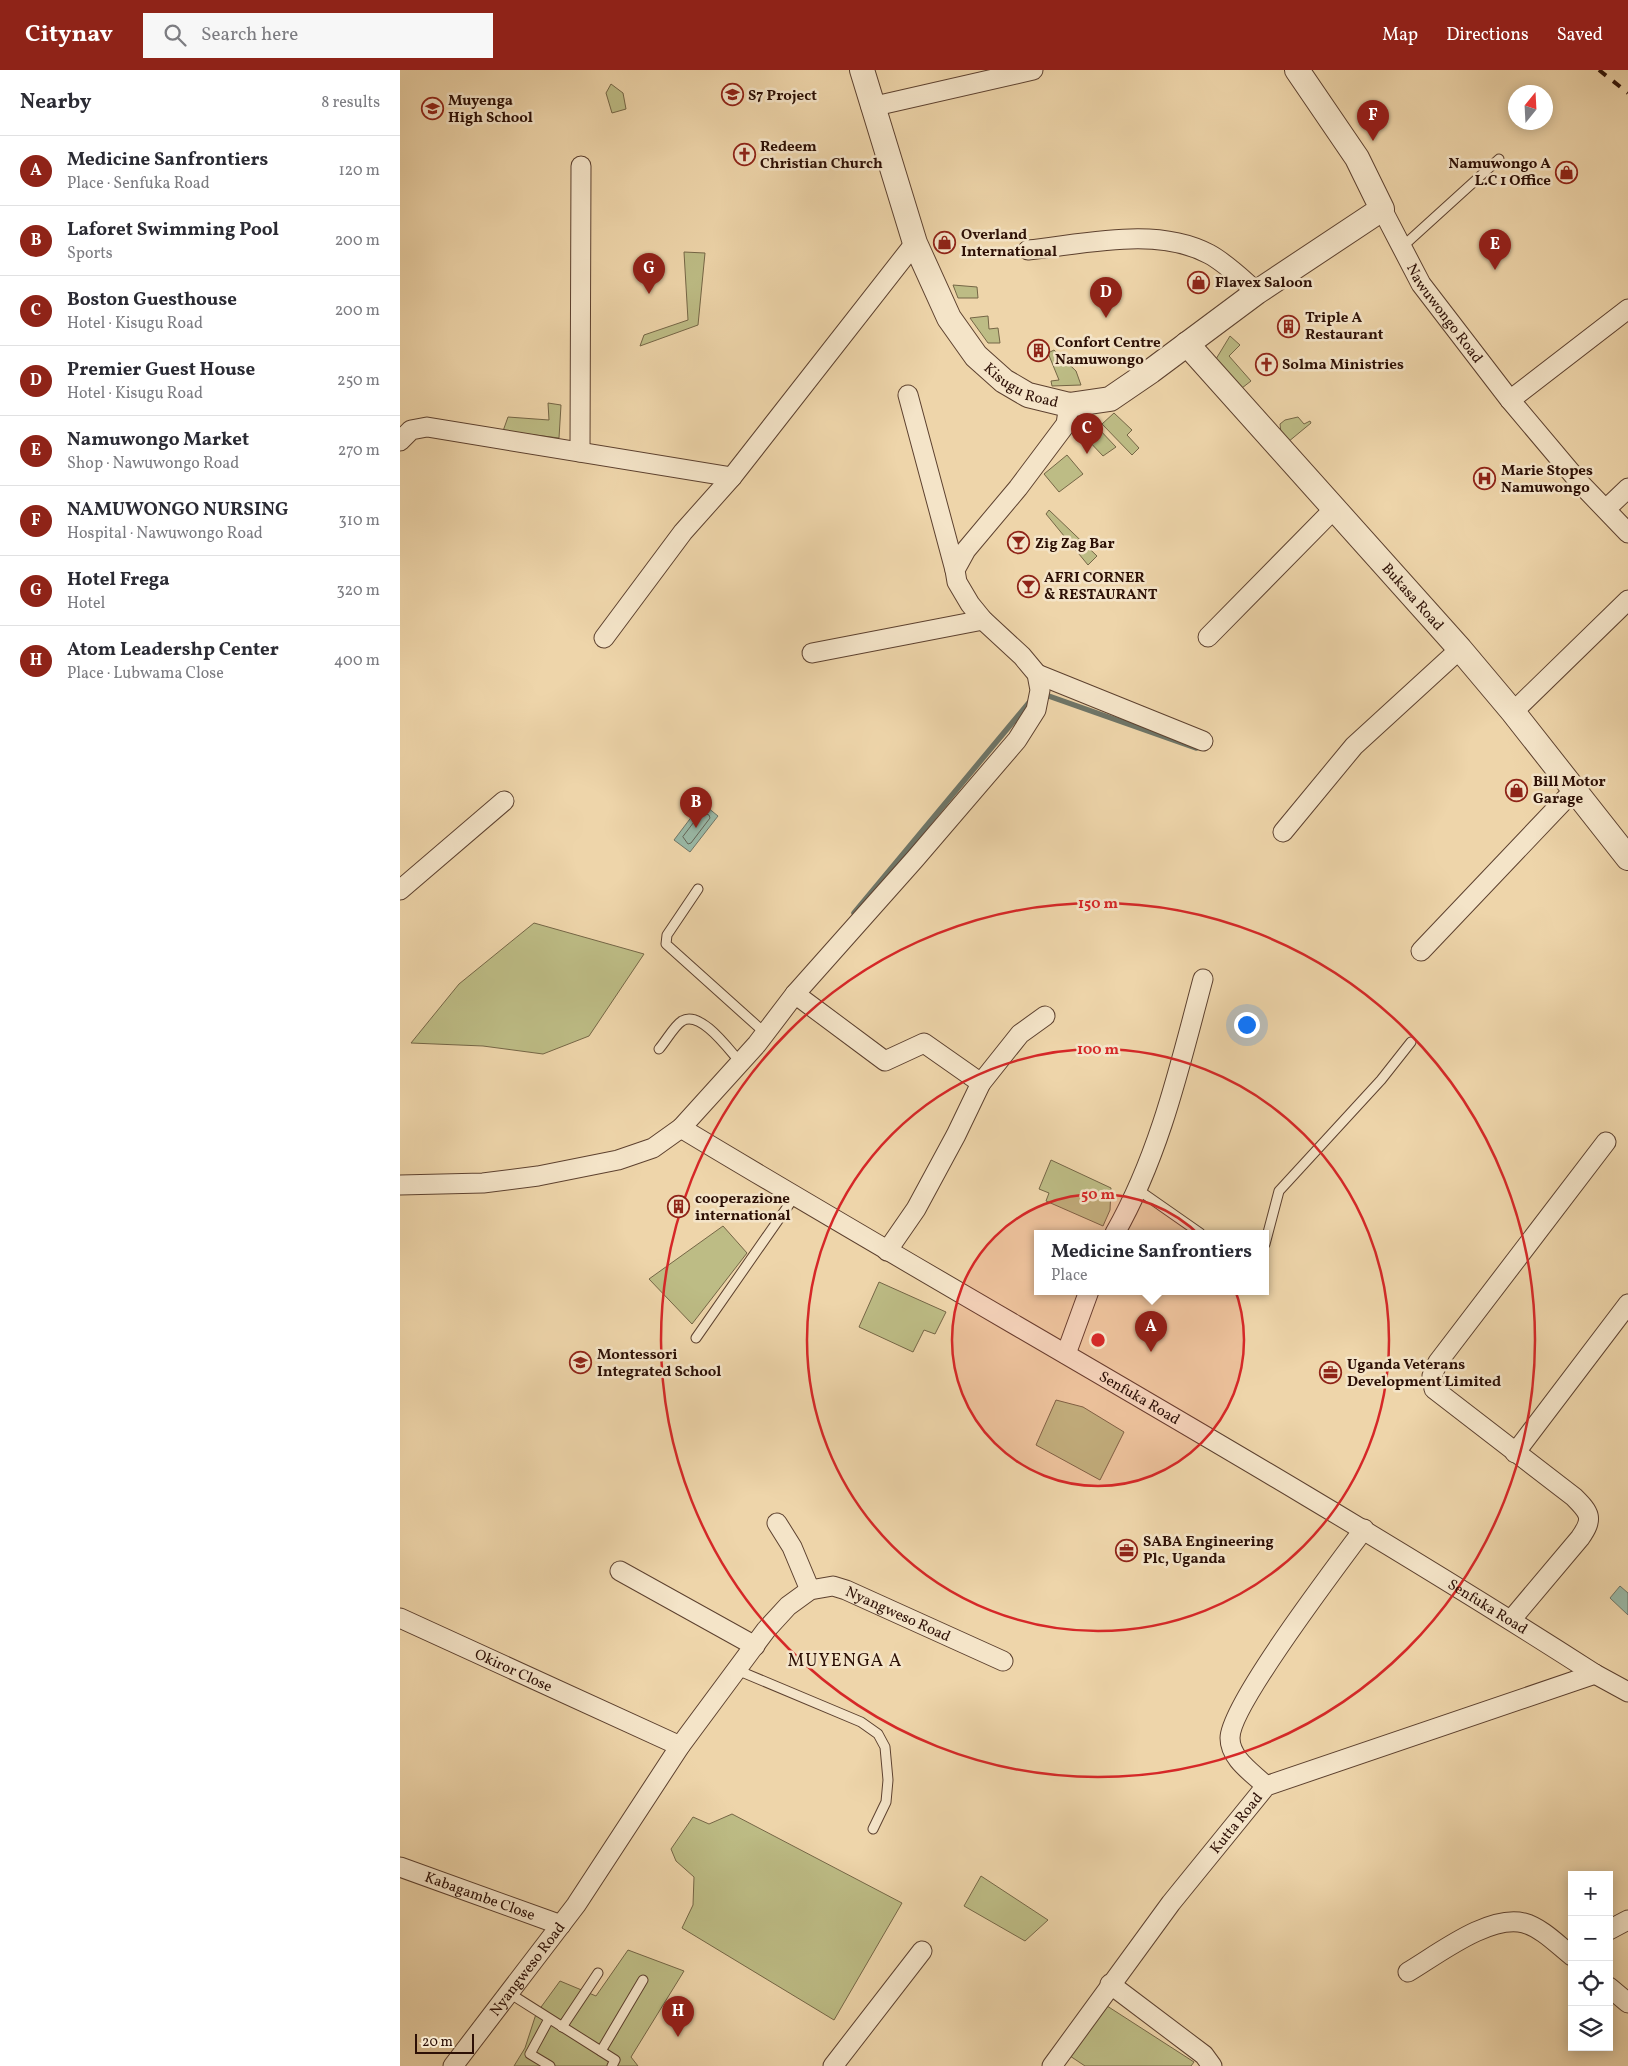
<!DOCTYPE html>
<html lang="en">
<head>
<meta charset="utf-8">
<style>
	:root { --surface:#fff; --page:#f7f7f7; --text:#2b2b33; --muted:#7c7c81; --line:#e1e1e2; --accent:#8f2418 }
	body { margin:0; font-family:Vollkorn,serif; background:var(--page); color:var(--text) }
	.controls { position:absolute; right:15px; bottom:15px; display:grid; overflow:hidden; border-radius:0px; box-shadow:0 2px 12px #0003 }
	.controls button { width:45px; height:45px; display:grid; place-items:center; padding:0; border:0; border-bottom:1px solid var(--line); background:var(--surface); color:var(--text); font:25px sans-serif }
	.compass { position:absolute; left:1108px; top:15px; width:45px; height:45px; border-radius:50%; background:var(--surface); box-shadow:0 2px 12px #0003; rotate:18deg }
	.scale { position:absolute; left:15px; bottom:12px; width:59px; box-sizing:border-box; padding-left:5px; border:2px solid #2d1006; border-top:0; font-size:14px; line-height:18px; white-space:nowrap; color:#2d1006; -webkit-text-stroke:4px #f4e4c8; paint-order:stroke }
	.you { position:absolute; left:846px; top:954px; width:18px; height:18px; margin:-12px; border:4px solid #fff; border-radius:50%; background:#1a73e8; box-shadow:0 0 0 8px #1a73e833 }
	.badge { display:grid; place-items:center; width:32px; height:32px; border-radius:50%; background:var(--accent); color:#fff; font-size:16px; font-weight:700 }
	.pin { position:absolute; translate:-50% -41px; filter:drop-shadow(0 1px 2px #0008) }
	.pin::after { content:''; position:absolute; top:26px; width:18px; height:15px; background:inherit; clip-path:polygon(0 0,100% 0,50% 100%) }
	.popup { position:absolute; left:634px; top:1160px; width:235px; height:65px; box-sizing:border-box; display:grid; place-content:center; border-radius:0px; background:var(--surface); filter:drop-shadow(0 1px 4px #0005); font-size:16px; white-space:nowrap; color:var(--muted) }
	.popup b { font-size:19px; color:var(--text) }
	.popup::after { content:''; position:absolute; left:50%; top:100%; margin-left:-10px; border:10px solid transparent; border-top-color:var(--surface) }
	.list { margin:0; padding:0; list-style:none }
	h2 { display:flex; justify-content:space-between; align-items:center; height:65px; margin:0; padding:0 20px; font-size:21px }
	h2 small { font-size:16px; font-weight:400; color:var(--muted) }
	.list li { display:grid; grid-template-columns:32px 1fr auto; gap:15px; align-items:center; box-sizing:border-box; height:70px; padding:0 20px; border-top:1px solid var(--line) }
	.list b { display:block; font-size:19px; white-space:nowrap }
	.list p { margin:0; font-size:16px; white-space:nowrap; color:var(--muted) }
	.list em { font-size:16px; font-style:normal; color:var(--muted) }
	.icon { flex:none; width:28px; height:28px; fill:none; stroke:currentColor; stroke-width:2; stroke-linecap:round; stroke-linejoin:round }
	.map { position:relative; flex:none; width:1228px; height:1996px; overflow:hidden }
	header { display:flex; align-items:center; gap:30px; box-sizing:border-box; height:70px; padding:0 25px; background:var(--accent); color:#fff }
	header strong { font-size:24px }
	nav { display:flex; gap:28px; margin-inline-start:auto; font-size:18px }
	.search { width:350px; height:45px; background:var(--page); display:flex; align-items:center; gap:12px; box-sizing:border-box; padding:0 18px; border-radius:0px; color:var(--muted); font-size:19px }
	main { display:flex }
	aside { flex:1; background:var(--surface) }
	.map>svg:first-child { display:block }
	.green { fill:#bdbc85; stroke:#756646 }
	.water { fill:#99b9a7; stroke:#6e7567 }
	.lines { fill:none; stroke-linecap:round; stroke-linejoin:round }
	.shore { stroke:#636456; stroke-width:1 }
	.stream { stroke:#6e7567; stroke-width:5.5 }
	.service-casing { stroke:#5d412f; stroke-width:11 }
	.minor-casing { stroke:#5d412f; stroke-width:21 }
	.tertiary-casing { stroke:#5d412f; stroke-width:26 }
	.service { stroke:#f4e4c8; stroke-width:9 }
	.minor { stroke:#f4e4c8; stroke-width:19 }
	.tertiary { stroke:#f4e4c8; stroke-width:24 }
	.rail { stroke:#2d1006; stroke-width:4; stroke-dasharray:9 9; stroke-linecap:butt }
	.ring { fill:none; stroke:#d62828; stroke-width:2.5 }
	.labels { text-anchor:middle; stroke-width:5; stroke-linejoin:round; paint-order:stroke }
	.poi-label { font-size:15px; font-weight:bold; fill:#2d1006; stroke:#f4e4c8; text-anchor:start }
	.street-label { font-size:15px; fill:#2d1006; stroke:#f4e4c8 }
	.quarter-label { font-size:18px; letter-spacing:1px; fill:#2d1006; stroke:#f4e4c8 }
	.centre { fill:#d62828; stroke:#f4e4c8; stroke-width:2.5 }
	.ring-label { font-size:15px; text-anchor:middle; font-weight:bold; fill:#d62828; stroke:#f4e4c8; stroke-width:5; stroke-linejoin:round; paint-order:stroke }
</style>
</head>
<body>
<header>
<strong>Citynav</strong>
<div class="search"><svg class="icon" aria-label="search" viewBox="0 0 24 24"><circle cx="10" cy="10" r="6"/><path d="M15 15l6 6"/></svg>Search here</div>
<nav><a>Map</a><a>Directions</a><a>Saved</a></nav>
</header>
<main>
<aside>
<h2>Nearby<small>8 results</small></h2>
<ul class="list">
<li><span class="badge">A</span><div><b>Medicine Sanfrontiers</b><p>Place · Senfuka Road</p></div><em>120 m</em></li>
<li><span class="badge">B</span><div><b>Laforet Swimming Pool</b><p>Sports</p></div><em>200 m</em></li>
<li><span class="badge">C</span><div><b>Boston Guesthouse</b><p>Hotel · Kisugu Road</p></div><em>200 m</em></li>
<li><span class="badge">D</span><div><b>Premier Guest House</b><p>Hotel · Kisugu Road</p></div><em>250 m</em></li>
<li><span class="badge">E</span><div><b>Namuwongo Market</b><p>Shop · Nawuwongo Road</p></div><em>270 m</em></li>
<li><span class="badge">F</span><div><b>NAMUWONGO NURSING</b><p>Hospital · Nawuwongo Road</p></div><em>310 m</em></li>
<li><span class="badge">G</span><div><b>Hotel Frega</b><p>Hotel</p></div><em>320 m</em></li>
<li><span class="badge">H</span><div><b>Atom Leadershp Center</b><p>Place · Lubwama Close</p></div><em>400 m</em></li>
</ul>
</aside>
<div class="map">
<svg width="1228" height="1996" viewBox="0 0 1228 1996">
	<rect width="100%" height="100%" fill="#eed5aa"/>
	<filter id="stains"><feTurbulence type="fractalNoise" baseFrequency=".004" numOctaves="4"/><feColorMatrix values="0 0 0 0 .2 0 0 0 0 .09 0 0 0 0 .02 0 0 0 .5 -.17"/></filter>
	<radialGradient id="worn" r=".72"><stop offset=".6" stop-color="#630" stop-opacity="0"/><stop offset="1" stop-color="#630" stop-opacity=".3"/></radialGradient>
	<g class="green">
		<path d="M 211,14 L 223,23 L 226,39 L 212,43 L 206,23 Z"/>
		<path d="M 284,182 L 305,183 L 298,255 L 240,276 L 244,265 L 288,250 Z"/>
		<path d="M 553,215 L 577,217 L 578,228 L 558,228 Z"/>
		<path d="M 588,246 L 589,259 L 598,258 L 600,273 L 588,273 L 570,248 Z"/>
		<path d="M 830,266 L 840,275 L 829,286 L 851,311 L 842,318 L 816,289 Z"/>
		<path d="M 654,280 L 676,301 L 681,315 L 652,316 L 651,311 L 659,310 L 648,283 Z"/>
		<path d="M 148,333 L 161,335 L 159,368 L 103,361 L 108,347 L 149,350 Z"/>
		<path d="M 714,343 L 732,360 L 727,365 L 739,378 L 732,385 L 702,354 Z"/>
		<path d="M 898,347 L 904,354 L 910,351 L 911,353 L 888,372 L 881,363 L 880,354 L 885,350 Z"/>
		<path d="M 697,357 L 716,377 L 703,386 L 686,368 Z"/>
		<path d="M 667,385 L 683,404 L 659,422 L 644,404 Z"/>
		<path d="M 649,440 L 697,486 L 688,495 L 646,444 Z"/>
		<path d="M 134,853 L 244,884 L 189,966 L 143,984 L 83,976 L 11,973 L 59,914 Z"/>
		<path d="M 651,1090 L 711,1118 L 710,1140 L 703,1156 L 646,1131 L 649,1123 L 639,1119 Z"/>
		<path d="M 323,1156 L 347,1183 L 292,1254 L 249,1209 Z"/>
		<path d="M 479,1212 L 546,1242 L 535,1264 L 524,1260 L 513,1282 L 459,1257 Z"/>
		<path d="M 656,1330 L 683,1337 L 724,1362 L 700,1410 L 636,1375 Z"/>
		<path d="M 332,1744 L 502,1833 L 434,1950 L 282,1858 L 293,1835 L 294,1807 L 276,1791 L 271,1779 L 293,1747 L 309,1754 Z"/>
		<path d="M 581,1806 L 648,1850 L 625,1871 L 564,1836 Z"/>
		<path d="M 228,1880 L 284,1901 L 231,1987 L 238,1996 L 114,1996 L 125,1978 L 136,1944 L 160,1911 L 196,1926 Z"/>
		<path d="M 704,1934 L 794,1992 L 791,1996 L 685,1996 L 670,1986 Z"/>
	</g>
	<g class="water">
		<path d="M 302,733 L 318,746 L 290,782 L 274,770 Z"/>
		<path d="M 1220,1516 L 1228,1523 L 1228,1545 L 1210,1528 Z"/>
	</g>
	<g class="lines">
		<path class="shore" d="M 302,742 L 309,745 L 310,748 L 291,773 L 288,774 L 283,767 Z"/>
		<g class="stream">
			<path d="M 643,624 L 796,678"/>
			<path d="M 454,843 L 632,629"/>
		</g>
		<defs>
			<g id="service">
				<path d="M 1001,178 L 1099,89"/>
				<path d="M 298,819 L 267,865 L 266,874 L 365,963"/>
				<path d="M 259,979 C 266,971 274,956 282,951 C 301,940 329,980 340,992"/>
				<path d="M 737,1119 L 800,1163"/>
				<path d="M 865,1174 L 879,1121 L 981,1010 L 1011,972"/>
				<path d="M 296,1268 L 395,1126"/>
				<path d="M 337,1600 L 461,1652 L 478,1664 L 485,1677 L 488,1710 L 486,1732 L 473,1759"/>
				<path d="M 109,1923 L 215,1990 L 212,1996"/>
				<path d="M 149,1949 L 130,1984 L 150,1996"/>
				<path d="M 162,1957 L 198,1903"/>
				<path d="M 201,1981 L 243,1910"/>
			</g>
			<g id="minor">
				<path d="M 471,37 L 633,0"/>
				<path id="s1" d="M 982,139 L 1021,214 L 1110,330 L 1180,413 L 1228,463"/>
				<path d="M 628,180 C 686,174 756,156 809,184 C 826,193 842,209 857,222"/>
				<path d="M 508,325 L 555,500"/>
				<path d="M 1110,330 L 1228,239"/>
				<path d="M 0,371 L 11,360 L 27,357 L 332,407"/>
				<path d="M 180,382 L 181,96"/>
				<path d="M 1206,439 L 1228,418"/>
				<path d="M 808,567 L 934,439"/>
				<path d="M 204,568 L 283,462 L 332,407 L 515,173"/>
				<path d="M 412,583 L 583,550"/>
				<path d="M 637,604 L 803,671"/>
				<path d="M 1113,642 L 1228,530"/>
				<path d="M 883,762 L 954,676 L 1060,579"/>
				<path d="M 0,820 L 104,731"/>
				<path d="M 1021,881 L 1174,720"/>
				<path d="M 395,924 L 485,991 L 524,973 L 581,1013"/>
				<path id="s2" d="M 281,1058 C 585,1241 896,1412 1195,1604 L 1228,1622"/>
				<path d="M 0,1115 L 83,1113 L 138,1106 L 218,1090 L 253,1078 L 281,1058 L 357,974 L 395,924 L 515,789 L 617,670 L 636,640 L 640,620 L 637,604 L 622,586 L 583,550 L 570,534 L 557,512 L 555,500 L 566,480 L 618,418 L 666,354 L 669,335"/>
				<path d="M 715,1163 C 760,1084 780,995 803,909"/>
				<path d="M 487,1181 L 516,1139 L 556,1065 L 581,1013 L 620,964 L 645,946"/>
				<path d="M 666,1284 L 689,1221"/>
				<path d="M 1115,1383 L 1228,1234"/>
				<path d="M 377,1453 L 392,1477 L 410,1520"/>
				<path d="M 220,1501 L 355,1576"/>
				<path id="s3" d="M 0,1548 L 280,1676"/>
				<path d="M 1111,1550 L 1180,1468 C 1194,1448 1190,1443 1174,1427 L 1034,1319 L 1032,1306 L 1038,1292 L 1206,1072"/>
				<path d="M 866,1716 C 853,1703 830,1689 830,1668 C 830,1635 939,1493 964,1459"/>
				<path id="s4" d="M 0,1797 L 161,1855"/>
				<path d="M 1209,1860 L 1228,1850"/>
				<path d="M 1008,1902 C 1037,1885 1089,1844 1124,1853 C 1142,1858 1158,1875 1172,1886"/>
				<path d="M 710,1914 L 804,1985 L 812,1996"/>
				<path d="M 1209,1917 L 1228,1933"/>
				<path id="s5" d="M 53,1996 L 176,1835 L 280,1676 L 366,1560 L 388,1536 L 410,1520 L 433,1516 L 446,1520 L 603,1591"/>
				<path d="M 433,1996 L 522,1881"/>
				<path id="s6" d="M 652,1996 L 771,1833 L 866,1716 L 1195,1604"/>
			</g>
			<g id="tertiary">
				<path id="s7" d="M 462,0 L 515,173 L 549,248 L 576,286 L 604,311 L 628,325 L 669,335 L 710,329 L 751,301 L 857,222 L 982,139 L 957,88 L 897,0"/>
				<path id="s8" d="M 787,274 L 1060,579 L 1113,642 L 1228,788"/>
			</g>
		</defs>
		<use href="#service" class="service-casing"/>
		<use href="#minor" class="minor-casing"/>
		<use href="#tertiary" class="tertiary-casing"/>
		<use href="#service" class="service"/>
		<use href="#minor" class="minor"/>
		<use href="#tertiary" class="tertiary"/>
		<path class="rail" d="M 1199,0 L 1228,23"/>
	</g>
	<circle cx="698" cy="1270" r="146" fill="#d62828" fill-opacity=".12"/>
	<g class="ring">
		<circle cx="698" cy="1270" r="146"/>
		<circle cx="698" cy="1270" r="291"/>
		<circle cx="698" cy="1270" r="437"/>
	</g>
	<defs>
		<symbol id="school-ring" viewBox="-11 -11 22 22"><circle r="9.5" fill="#f4e4c8" stroke="#8f2418" stroke-width="1.5"/><path d="M0-5L7-2L0 1L-7-2ZM-4 1L0 2.5L4 1V4Q0 6-4 4Z" fill="#8f2418"/></symbol>
		<symbol id="church-ring" viewBox="-11 -11 22 22"><circle r="9.5" fill="#f4e4c8" stroke="#8f2418" stroke-width="1.5"/><path d="M-1.2-6h2.4v3.5h3.3v2.4h-3.3V6h-2.4V-.1h-3.3v-2.4h3.3Z" fill="#8f2418"/></symbol>
		<symbol id="shop-ring" viewBox="-11 -11 22 22"><circle r="9.5" fill="#f4e4c8" stroke="#8f2418" stroke-width="1.5"/><path d="M-5-2.5h2.3a2.7 3.5 0 0 1 5.4 0H5L5.5 6h-11ZM-1.5-2.5h3a1.5 2.3 0 0 0-3 0Z" fill="#8f2418"/></symbol>
		<symbol id="building-ring" viewBox="-11 -11 22 22"><circle r="9.5" fill="#f4e4c8" stroke="#8f2418" stroke-width="1.5"/><path d="M-4-6H4V6H1V3H-1V6H-4ZM-2.5-4.3h1.7v1.8h-1.7ZM.8-4.3h1.7v1.8H.8ZM-2.5-1h1.7V.8h-1.7ZM.8-1h1.7V.8H.8Z" fill="#8f2418"/></symbol>
		<symbol id="hospital-ring" viewBox="-11 -11 22 22"><circle r="9.5" fill="#f4e4c8" stroke="#8f2418" stroke-width="1.5"/><path d="M-5-5h3v3.5h4V-5h3V5h-3V1.5h-4V5h-3Z" fill="#8f2418"/></symbol>
		<symbol id="bar-ring" viewBox="-11 -11 22 22"><circle r="9.5" fill="#f4e4c8" stroke="#8f2418" stroke-width="1.5"/><path d="M-6-5H6L.8 .8V4.5H3.5V6h-7V4.5H-.8V.8Z" fill="#8f2418"/></symbol>
		<symbol id="office-ring" viewBox="-11 -11 22 22"><circle r="9.5" fill="#f4e4c8" stroke="#8f2418" stroke-width="1.5"/><path d="M-6-3h4V-5.5h4V-3h4V5H-6ZM-1-4.5V-3h2v-1.5ZM-6 0V1H6V0Z" fill="#8f2418"/></symbol>
	</defs>
	<g fill-rule="evenodd">
		<use href="#school-ring" x="320" y="12" width="25" height="25"/>
		<use href="#school-ring" x="20" y="26" width="25" height="25"/>
		<use href="#church-ring" x="332" y="72" width="25" height="25"/>
		<use href="#shop-ring" x="1154" y="90" width="25" height="25"/>
		<use href="#shop-ring" x="532" y="160" width="25" height="25"/>
		<use href="#shop-ring" x="786" y="200" width="25" height="25"/>
		<use href="#building-ring" x="876" y="244" width="25" height="25"/>
		<use href="#building-ring" x="626" y="268" width="25" height="25"/>
		<use href="#church-ring" x="854" y="282" width="25" height="25"/>
		<use href="#hospital-ring" x="1072" y="396" width="25" height="25"/>
		<use href="#bar-ring" x="606" y="460" width="25" height="25"/>
		<use href="#bar-ring" x="616" y="504" width="25" height="25"/>
		<use href="#shop-ring" x="1104" y="708" width="25" height="25"/>
		<use href="#building-ring" x="266" y="1124" width="25" height="25"/>
		<use href="#school-ring" x="168" y="1280" width="25" height="25"/>
		<use href="#office-ring" x="918" y="1290" width="25" height="25"/>
		<use href="#office-ring" x="714" y="1468" width="25" height="25"/>
	</g>
	<g class="labels">
		<g class="poi-label">
			<text x="348" y="30">S7 Project</text>
			<text x="48" y="35">Muyenga<tspan x="48" dy="17">High School</tspan></text>
			<text x="360" y="81">Redeem<tspan x="360" dy="17">Christian Church</tspan></text>
			<text x="1151" y="98" text-anchor="end">Namuwongo A<tspan x="1151" dy="17">L.C 1 Office</tspan></text>
			<text x="561" y="169">Overland<tspan x="561" dy="17">International</tspan></text>
			<text x="815" y="217">Flavex Saloon</text>
			<text x="905" y="252">Triple A<tspan x="905" dy="17">Restaurant</tspan></text>
			<text x="655" y="277">Confort Centre<tspan x="655" dy="17">Namuwongo</tspan></text>
			<text x="882" y="299">Solma Ministries</text>
			<text x="1101" y="405">Marie Stopes<tspan x="1101" dy="17">Namuwongo</tspan></text>
			<text x="635" y="478">Zig Zag Bar</text>
			<text x="644" y="512">AFRI CORNER<tspan x="644" dy="17">&amp; RESTAURANT</tspan></text>
			<text x="1133" y="716">Bill Motor<tspan x="1133" dy="17">Garage</tspan></text>
			<text x="295" y="1133">cooperazione<tspan x="295" dy="17">international</tspan></text>
			<text x="197" y="1289">Montessori<tspan x="197" dy="17">Integrated School</tspan></text>
			<text x="947" y="1299">Uganda Veterans<tspan x="947" dy="17">Development Limited</tspan></text>
			<text x="743" y="1476">SABA Engineering<tspan x="743" dy="17">Plc, Uganda</tspan></text>
		</g>
		<g class="street-label">
			<text dy="5" stroke="none"><textPath href="#s1" startOffset="122">Nawuwongo Road</textPath></text>
			<text dy="5" stroke="none"><textPath href="#s7" startOffset="365">Kisugu Road</textPath></text>
			<text dy="5" stroke="none"><textPath href="#s8" startOffset="339">Bukasa Road</textPath></text>
			<text dy="5" stroke="none"><textPath href="#s2" startOffset="532">Senfuka Road</textPath></text>
			<text dy="5" stroke="none"><textPath href="#s2" startOffset="938">Senfuka Road</textPath></text>
			<text dy="5" stroke="none"><textPath href="#s5" startOffset="691">Nyangweso Road</textPath></text>
			<text dy="5" stroke="none"><textPath href="#s3" startOffset="125">Okiror Close</textPath></text>
			<text dy="5" stroke="none"><textPath href="#s6" startOffset="305">Kutta Road</textPath></text>
			<text dy="5" stroke="none"><textPath href="#s4" startOffset="85">Kabagambe Close</textPath></text>
			<text dy="5" stroke="none"><textPath href="#s5" startOffset="122">Nyangweso Road</textPath></text>
		</g>
		<g class="quarter-label">
			<text x="445" y="1596">MUYENGA A</text>
		</g>
	</g>
	<circle cx="698" cy="1270" r="8" class="centre"/>
	<g class="ring-label">
		<text x="698" y="838">150 m</text>
		<text x="698" y="984">100 m</text>
		<text x="698" y="1129">50 m</text>
	</g>
	<rect width="100%" height="100%" filter="url(#stains)"/>
	<rect width="100%" height="100%" fill="url(#worn)"/>
</svg>
<div class="controls">
<button>+</button>
<button>−</button>
<button><svg class="icon" aria-label="locate" viewBox="0 0 24 24"><circle cx="12" cy="12" r="6"/><path d="M12 2v4M12 18v4M2 12h4M18 12h4"/></svg></button>
<button><svg class="icon" aria-label="layers" viewBox="0 0 24 24"><path d="M12 4l9 5-9 5-9-5zM3 14l9 5 9-5"/></svg></button>
</div>
<svg class="compass" viewBox="-18 -18 36 36"><path d="M0-13l5 13h-10z" fill="#e53935"/><path d="M0 13l5-13h-10z" fill="#7c7c81"/></svg>
<div class="scale">20 m</div>
<div class="you"></div>
<div class="pin badge" style="left:751px;top:1282px">A</div>
<div class="popup"><b>Medicine Sanfrontiers</b>Place</div>
<div class="pin badge" style="left:296px;top:758px">B</div>
<div class="pin badge" style="left:687px;top:384px">C</div>
<div class="pin badge" style="left:706px;top:248px">D</div>
<div class="pin badge" style="left:1095px;top:200px">E</div>
<div class="pin badge" style="left:973px;top:71px">F</div>
<div class="pin badge" style="left:249px;top:224px">G</div>
<div class="pin badge" style="left:278px;top:1967px">H</div>
</div>
</main>
</body>
</html>
